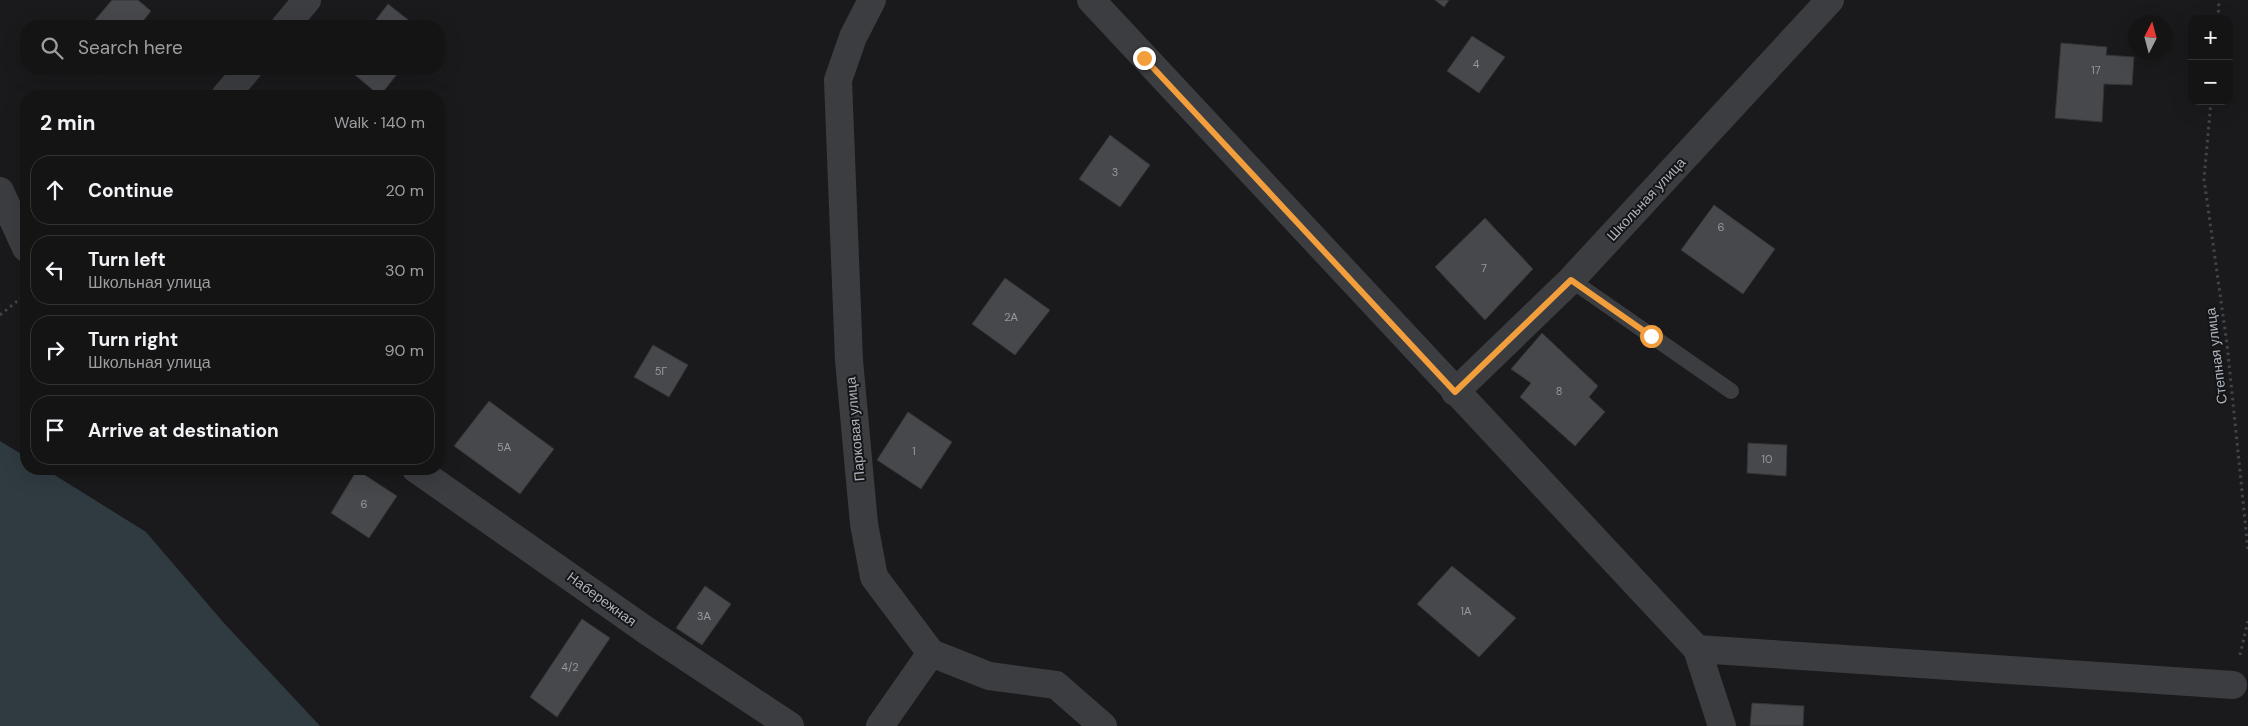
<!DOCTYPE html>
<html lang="en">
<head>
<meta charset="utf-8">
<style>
	:root { --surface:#141415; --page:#1d1d1e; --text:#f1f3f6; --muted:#9d9ea0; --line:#333334 }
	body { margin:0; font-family:"DM Sans",sans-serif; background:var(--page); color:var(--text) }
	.controls { position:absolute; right:15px; top:15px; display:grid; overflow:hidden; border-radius:10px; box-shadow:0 5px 20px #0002 }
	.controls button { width:45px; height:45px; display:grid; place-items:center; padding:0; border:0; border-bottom:1px solid var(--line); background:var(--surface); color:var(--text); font:25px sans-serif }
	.compass { position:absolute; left:2128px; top:15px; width:45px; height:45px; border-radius:50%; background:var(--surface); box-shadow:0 5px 20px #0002; rotate:6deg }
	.stop { position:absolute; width:15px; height:15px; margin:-11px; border:4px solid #f39e3c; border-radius:50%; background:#fff }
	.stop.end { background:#f39e3c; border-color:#fff; box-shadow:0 1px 5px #0008 }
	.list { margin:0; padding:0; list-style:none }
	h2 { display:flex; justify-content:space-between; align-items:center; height:65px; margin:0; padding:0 20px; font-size:21px }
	h2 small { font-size:16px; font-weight:400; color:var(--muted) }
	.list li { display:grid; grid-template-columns:32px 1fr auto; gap:15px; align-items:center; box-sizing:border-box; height:70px; margin:0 10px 10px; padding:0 10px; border:1px solid var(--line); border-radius:20px }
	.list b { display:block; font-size:19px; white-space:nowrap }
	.list p { margin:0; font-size:16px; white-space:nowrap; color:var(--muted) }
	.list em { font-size:16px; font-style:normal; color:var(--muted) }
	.icon { flex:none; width:28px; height:28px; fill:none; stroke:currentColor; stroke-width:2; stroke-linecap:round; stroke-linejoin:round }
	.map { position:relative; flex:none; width:2248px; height:726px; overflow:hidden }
	.search { position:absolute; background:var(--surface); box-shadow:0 5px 20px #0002; left:20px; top:20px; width:425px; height:55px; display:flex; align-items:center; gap:12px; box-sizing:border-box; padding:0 18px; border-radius:20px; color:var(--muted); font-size:19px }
	.panel { position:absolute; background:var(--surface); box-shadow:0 5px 20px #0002; left:20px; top:90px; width:425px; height:385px; border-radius:20px }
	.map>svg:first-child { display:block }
	.water { fill:#303b41 }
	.building { fill:#47484c; stroke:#343538 }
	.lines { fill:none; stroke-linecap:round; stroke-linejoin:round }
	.path { stroke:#414448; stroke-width:3; stroke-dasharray:2.5 4; stroke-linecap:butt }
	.service { stroke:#3b3d41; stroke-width:16 }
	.minor { stroke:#3b3d41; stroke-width:28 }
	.route { stroke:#f39e3c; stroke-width:6 }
	.labels { text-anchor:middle; stroke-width:4; stroke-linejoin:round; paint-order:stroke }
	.number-label { font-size:11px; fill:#9498a0 }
	.street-label { font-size:14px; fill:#adb3bc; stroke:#151517 }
</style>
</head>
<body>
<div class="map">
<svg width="2248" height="726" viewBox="0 0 2248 726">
	<rect width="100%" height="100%" fill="#1a1a1c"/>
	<path class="water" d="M 0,441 L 26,457 L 26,469 L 45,469 L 146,532 L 223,622 L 320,726 L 0,726 Z"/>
	<g class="building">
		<path d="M 112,0 L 138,0 L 151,11 L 139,26 L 90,26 Z"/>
		<path d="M 1435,0 L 1449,0 L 1444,7 Z"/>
		<path d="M 388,4 L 416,26 L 371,26 Z"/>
		<path d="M 1472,36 L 1505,57 L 1479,93 L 1447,71 Z"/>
		<path d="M 2061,43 L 2107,47 L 2106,55 L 2134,57 L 2132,85 L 2104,84 L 2102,122 L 2055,118 Z"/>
		<path d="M 93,69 L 105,69 L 100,75 Z"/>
		<path d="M 348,69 L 401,69 L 380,96 Z"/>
		<path d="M 1110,135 L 1150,165 L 1120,207 L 1079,179 Z"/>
		<path d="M 1714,205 L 1775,249 L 1743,294 L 1681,250 Z"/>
		<path d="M 1485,218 L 1533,269 L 1485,320 L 1435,267 Z"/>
		<path d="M 1005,278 L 1050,310 L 1015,355 L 972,324 Z"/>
		<path d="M 1542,333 L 1598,386 L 1589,397 L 1605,412 L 1575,446 L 1520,397 L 1531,383 L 1511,369 Z"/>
		<path d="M 653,345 L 688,365 L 669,397 L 634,377 Z"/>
		<path d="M 489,401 L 554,449 L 520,494 L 454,446 Z"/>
		<path d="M 908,412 L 952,442 L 921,489 L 877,460 Z"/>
		<path d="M 1748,443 L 1787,445 L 1786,476 L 1747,473 Z"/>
		<path d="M 357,470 L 397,496 L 369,538 L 331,513 Z"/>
		<path d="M 1452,566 L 1516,618 L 1479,657 L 1417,604 Z"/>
		<path d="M 705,586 L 731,604 L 702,645 L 676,628 Z"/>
		<path d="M 582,619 L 610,638 L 557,717 L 530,697 Z"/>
		<path d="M 1752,703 L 1804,706 L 1803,726 L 1750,726 Z"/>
	</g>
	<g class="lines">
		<g class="path">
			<path d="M 2218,19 L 2219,0"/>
			<path d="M 2211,101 L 2204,179 L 2227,344 L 2248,550"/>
			<path d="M 0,315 L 26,294"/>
			<path d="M 2240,655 L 2248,621"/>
		</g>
		<path class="service" d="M 1571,280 L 1731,391"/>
		<g class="minor">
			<path d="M 872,0 L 853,37 L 838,80 L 849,360 L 864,524 L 874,577 L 931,653 L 989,676 L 1056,685 L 1103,726"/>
			<path d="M 1091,0 L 1697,649 L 1722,726"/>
			<path d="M 285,26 L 307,0"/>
			<path d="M 225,96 L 248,69"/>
			<path d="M 0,191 L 26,248"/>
			<path d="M 1455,392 L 1571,280 L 1830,0"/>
			<path d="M 416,469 L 647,631 L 790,726"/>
			<path d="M 1697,649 L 2233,685"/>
			<path d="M 880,726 L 931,653"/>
		</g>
	</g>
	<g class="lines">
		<path class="route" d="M 1144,58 L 1455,392 L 1571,280 L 1651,336"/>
	</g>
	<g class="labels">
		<g class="number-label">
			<text x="1476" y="68">4</text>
			<text x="2096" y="74">17</text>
			<text x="1115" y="176">3</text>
			<text x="1721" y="231">6</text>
			<text x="1484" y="272">7</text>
			<text x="1011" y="321">2А</text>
			<text x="661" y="375">5Г</text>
			<text x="1559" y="395">8</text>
			<text x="504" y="451">5А</text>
			<text x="914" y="455">1</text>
			<text x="1767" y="463">10</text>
			<text x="364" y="508">6</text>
			<text x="1466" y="615">1А</text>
			<text x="704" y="620">3А</text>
			<text x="570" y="671">4/2</text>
		</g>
		<g class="street-label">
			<text transform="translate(1646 199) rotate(-47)" y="5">Школьная улица</text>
			<text transform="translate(2216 356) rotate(-97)" y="5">Степная улица</text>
			<text transform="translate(855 429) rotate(-95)" y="5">Парковая улица</text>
			<text transform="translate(602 599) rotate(36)" y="5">Набережная</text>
		</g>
	</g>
</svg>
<div class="controls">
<button>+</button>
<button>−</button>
</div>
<svg class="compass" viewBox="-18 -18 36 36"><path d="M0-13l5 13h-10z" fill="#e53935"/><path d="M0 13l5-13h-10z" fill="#9d9ea0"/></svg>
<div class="stop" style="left:1651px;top:336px"></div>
<div class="stop end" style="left:1144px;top:58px"></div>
<div class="search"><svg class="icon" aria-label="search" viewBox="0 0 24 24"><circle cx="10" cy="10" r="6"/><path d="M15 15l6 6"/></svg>Search here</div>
<section class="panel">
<h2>2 min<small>Walk · 140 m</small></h2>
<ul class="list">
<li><svg class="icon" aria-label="ahead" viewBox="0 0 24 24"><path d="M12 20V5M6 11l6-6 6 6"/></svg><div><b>Continue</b></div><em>20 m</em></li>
<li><svg class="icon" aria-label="left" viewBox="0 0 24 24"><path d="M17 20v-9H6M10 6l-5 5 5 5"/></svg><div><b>Turn left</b><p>Школьная улица</p></div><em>30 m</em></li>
<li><svg class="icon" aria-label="right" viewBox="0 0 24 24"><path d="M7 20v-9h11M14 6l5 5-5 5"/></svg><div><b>Turn right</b><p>Школьная улица</p></div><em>90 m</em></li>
<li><svg class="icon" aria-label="arrive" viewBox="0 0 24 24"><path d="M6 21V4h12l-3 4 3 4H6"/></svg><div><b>Arrive at destination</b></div></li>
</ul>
</section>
</div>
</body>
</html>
